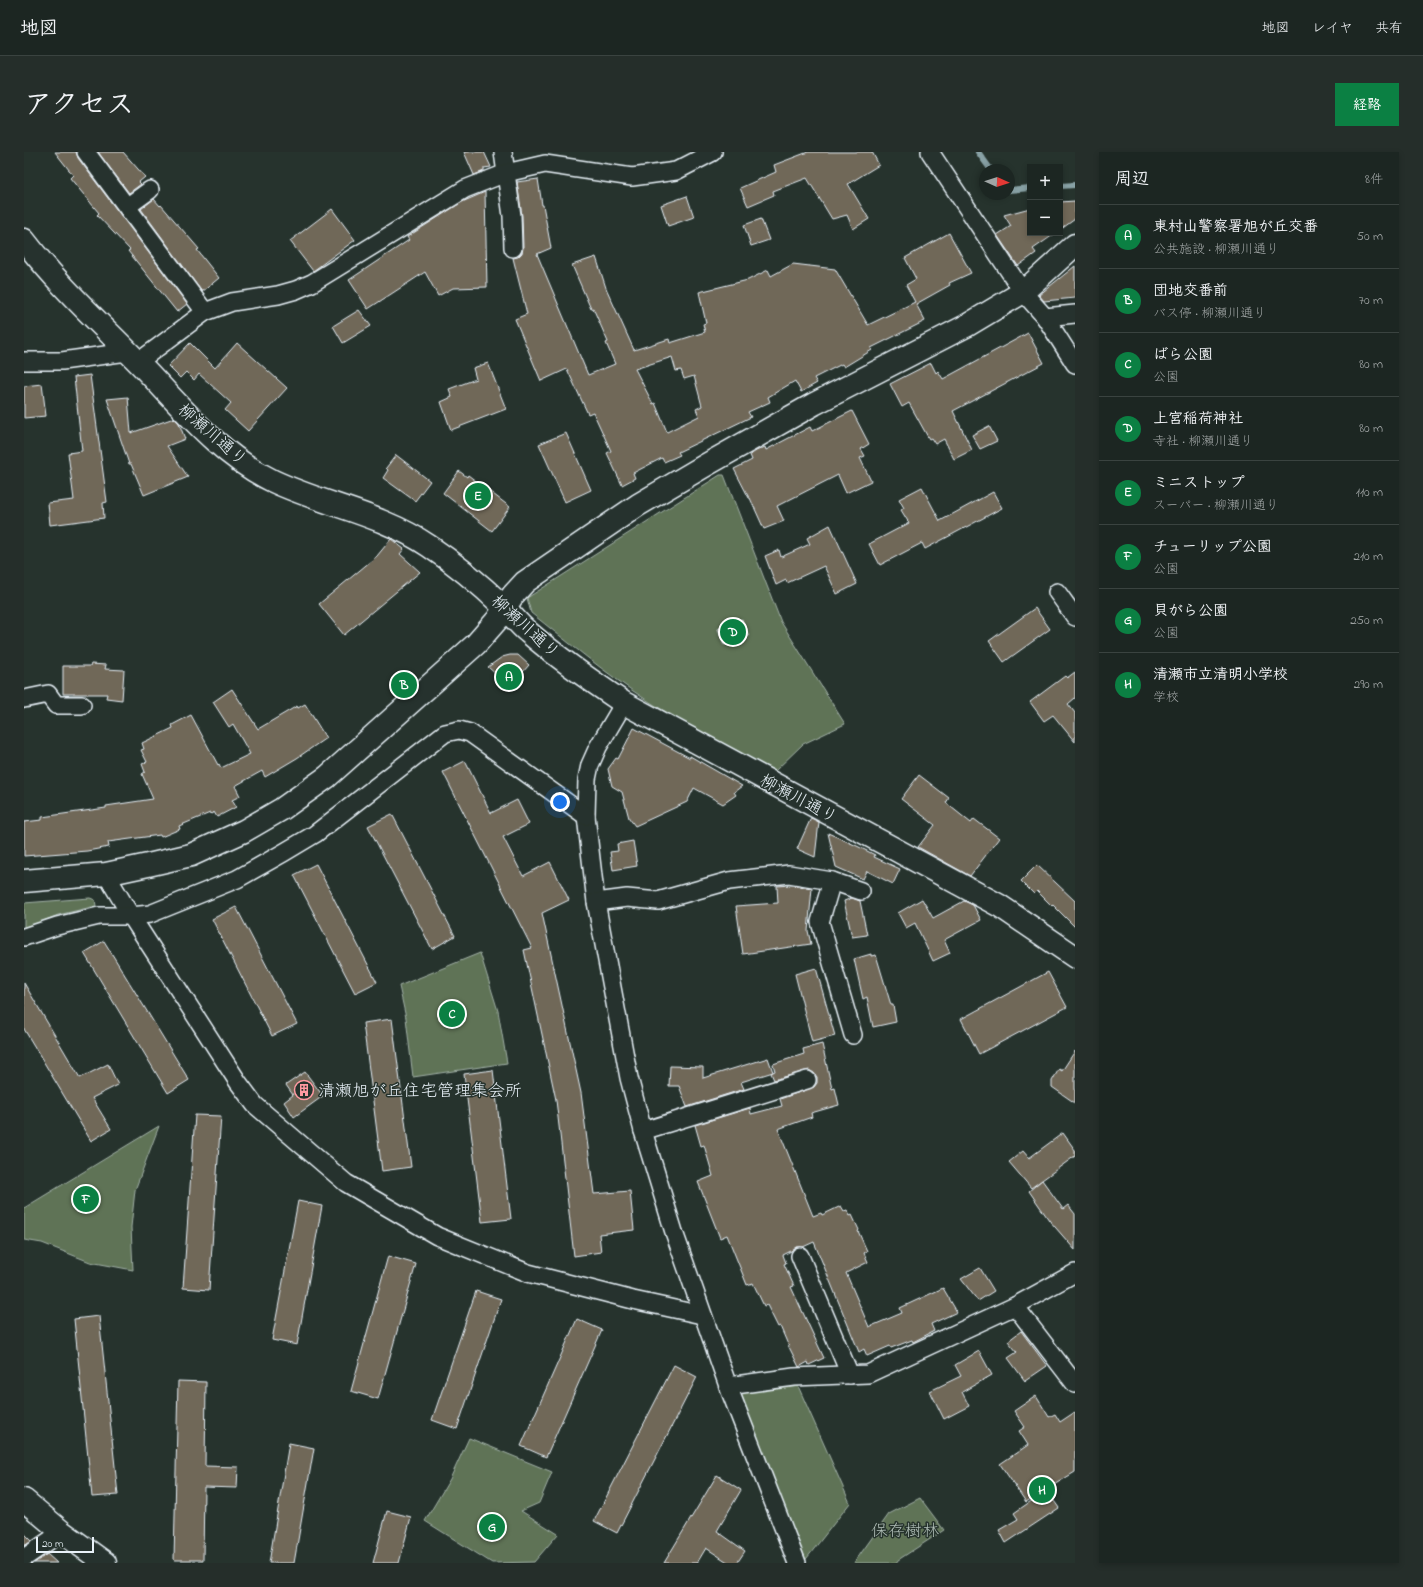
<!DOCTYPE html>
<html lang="ja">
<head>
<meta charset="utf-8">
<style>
	:root { --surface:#1c2622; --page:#252e2a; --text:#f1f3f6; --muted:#a0a5a5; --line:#3a4340; --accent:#0b8043 }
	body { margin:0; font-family:"Indie Flower","Klee One",sans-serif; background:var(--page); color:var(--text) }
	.controls { position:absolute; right:12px; top:12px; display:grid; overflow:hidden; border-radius:0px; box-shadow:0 2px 6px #0003 }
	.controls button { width:36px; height:36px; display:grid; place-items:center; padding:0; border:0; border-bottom:1px solid var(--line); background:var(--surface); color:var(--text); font:20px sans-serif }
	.compass { position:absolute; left:955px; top:12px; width:36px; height:36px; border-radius:50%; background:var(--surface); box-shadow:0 2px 6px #0003; rotate:93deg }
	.scale { position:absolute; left:12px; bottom:10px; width:58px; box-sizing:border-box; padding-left:4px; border:2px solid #e8f1f8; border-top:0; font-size:11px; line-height:14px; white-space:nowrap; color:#e8f1f8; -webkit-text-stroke:3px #26332d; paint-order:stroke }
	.you { position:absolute; left:536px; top:650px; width:14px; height:14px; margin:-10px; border:3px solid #fff; border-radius:50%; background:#1a73e8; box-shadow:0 0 0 6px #1a73e833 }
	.badge { display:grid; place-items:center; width:26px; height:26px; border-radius:50%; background:var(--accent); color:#fff; font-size:13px; font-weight:700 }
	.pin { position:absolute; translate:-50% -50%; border:2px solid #fff; box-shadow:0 1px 4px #0006 }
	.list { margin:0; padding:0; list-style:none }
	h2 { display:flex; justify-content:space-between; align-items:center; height:52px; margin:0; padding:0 16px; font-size:17px }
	h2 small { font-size:13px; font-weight:400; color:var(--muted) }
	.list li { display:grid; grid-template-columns:26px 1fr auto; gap:12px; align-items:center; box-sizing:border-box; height:64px; padding:0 16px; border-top:1px solid var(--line) }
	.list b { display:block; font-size:15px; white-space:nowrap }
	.list p { margin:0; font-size:13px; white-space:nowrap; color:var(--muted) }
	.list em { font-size:13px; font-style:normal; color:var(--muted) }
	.map { position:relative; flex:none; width:1051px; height:1411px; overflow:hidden; border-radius:0px }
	header { display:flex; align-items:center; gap:24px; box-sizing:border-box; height:56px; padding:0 20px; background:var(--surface); border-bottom:1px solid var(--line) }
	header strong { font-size:19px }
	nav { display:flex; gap:22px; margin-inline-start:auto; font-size:14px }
	.intro { display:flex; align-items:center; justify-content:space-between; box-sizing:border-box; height:96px; padding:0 24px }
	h1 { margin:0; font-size:28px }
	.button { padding:10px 18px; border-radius:0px; background:var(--accent); color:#fff; font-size:14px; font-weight:700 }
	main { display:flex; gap:24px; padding:0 24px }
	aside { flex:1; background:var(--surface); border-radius:0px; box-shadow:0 2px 6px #0003 }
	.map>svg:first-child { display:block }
	.green { fill:#5e7357; stroke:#a3b2a8 }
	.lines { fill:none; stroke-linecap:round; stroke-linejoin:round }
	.stream { stroke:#88a1a5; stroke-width:6 }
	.building { fill:#706759; stroke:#e8f1f8; fill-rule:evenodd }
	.minor-casing { stroke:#e8f1f8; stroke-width:20 }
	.tertiary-casing { stroke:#e8f1f8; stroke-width:25 }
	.minor { stroke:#26332d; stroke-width:17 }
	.tertiary { stroke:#26332d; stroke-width:22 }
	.labels { text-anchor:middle; stroke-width:3; stroke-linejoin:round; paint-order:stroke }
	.street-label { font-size:17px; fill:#e8f1f8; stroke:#26332d }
	.poi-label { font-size:17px; fill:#e8f1f8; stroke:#26332d; text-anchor:start }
	.park-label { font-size:17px; fill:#b1bfb8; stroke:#26332d }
</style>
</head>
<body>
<header>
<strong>地図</strong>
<nav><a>地図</a><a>レイヤ</a><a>共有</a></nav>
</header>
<div class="intro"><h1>アクセス</h1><a class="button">経路</a></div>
<main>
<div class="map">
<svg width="1051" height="1411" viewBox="0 0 1051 1411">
	<rect width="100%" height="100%" fill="#26332d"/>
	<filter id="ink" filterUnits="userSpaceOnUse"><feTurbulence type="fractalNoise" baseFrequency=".025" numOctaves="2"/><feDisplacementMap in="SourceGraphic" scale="8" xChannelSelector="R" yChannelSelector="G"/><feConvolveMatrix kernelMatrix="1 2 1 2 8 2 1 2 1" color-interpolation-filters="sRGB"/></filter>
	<g filter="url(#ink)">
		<g class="green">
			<path d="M 696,323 L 700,323 L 757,470 L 821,572 L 779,592 L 751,619 C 707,596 663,574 621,547 C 581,521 544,490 507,461 L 503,446 Z"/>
			<path d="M 66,746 L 71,748 L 72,754 L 34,763 L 0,777 L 0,751 Z"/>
			<path d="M 456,801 L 474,859 L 483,911 L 389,925 L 382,866 L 375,834 Z"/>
			<path d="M 135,974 L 111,1038 L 107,1075 L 109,1118 L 66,1110 L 18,1091 L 0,1088 L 0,1056 Z"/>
			<path d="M 770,1225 L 826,1351 L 779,1411 L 704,1234 Z"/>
			<path d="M 445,1286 L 528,1320 L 515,1351 L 497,1359 L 534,1382 L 510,1410 L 468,1411 L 401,1369 L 426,1327 Z"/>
			<path d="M 896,1346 L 920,1378 L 874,1408 L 872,1411 L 830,1411 L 865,1362 Z"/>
		</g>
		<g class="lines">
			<g class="stream">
				<path d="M 954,0 L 967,18"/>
				<path d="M 1036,34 L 1051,33"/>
				<path d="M 985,38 L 1006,36"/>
			</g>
		</g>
		<g class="building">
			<path d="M 31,0 L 52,0 L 54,6 L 163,152 L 153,160 L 104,99 L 106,98 L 73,63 L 75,61 L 46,26 L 49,23 Z"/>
			<path d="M 74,0 L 99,0 L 121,25 L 115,30 L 117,32 L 105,41 Z"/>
			<path d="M 440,0 L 460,0 L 467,15 L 460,16 L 460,19 L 450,23 Z"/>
			<path d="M 784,0 L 848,0 L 855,13 L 824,32 L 845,67 L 829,77 L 823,63 L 808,67 L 783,26 L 749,39 L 750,43 L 724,54 L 716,36 L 752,20 L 750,13 Z"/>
			<path d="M 514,27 L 518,53 L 519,53 L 527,96 L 513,102 L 564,223 L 591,212 L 582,191 L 584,190 L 569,156 L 567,157 L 548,113 L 572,105 L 582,136 L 610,198 L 645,187 L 646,191 L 681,180 L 679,172 L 682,171 L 675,140 L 724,128 L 744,118 L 747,124 L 769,112 L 811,117 L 844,173 L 891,150 L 882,133 L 892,127 L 881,106 L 925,81 L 947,121 L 925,131 L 926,133 L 892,152 L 901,169 L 847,196 L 848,198 L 820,215 L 818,212 L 790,226 L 793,231 L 777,240 L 771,229 L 744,245 L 746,250 L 724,260 L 727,265 L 654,300 L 656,303 L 640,310 L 638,306 L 609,321 L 611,326 L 598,333 L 583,301 L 587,299 L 569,260 L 564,262 L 543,217 L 517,229 L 491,167 L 503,162 L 489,106 L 494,105 L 498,101 L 499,96 L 498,64 L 493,30 ZM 648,205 L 652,219 L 657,218 L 660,227 L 670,224 L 678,254 L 672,257 L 675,264 L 643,280 L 631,251 L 629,252 L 611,217 Z"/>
			<path d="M 461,40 L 463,135 L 429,136 L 414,144 L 401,120 L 344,157 L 325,128 L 385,88 L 383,85 L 438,50 Z"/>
			<path d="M 663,44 L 670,65 L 644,74 L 637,53 Z"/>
			<path d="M 130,47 L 136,54 L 137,53 L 175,97 L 173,98 L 195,126 L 178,140 L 117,57 Z"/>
			<path d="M 1051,49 L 1051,67 L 1036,78 L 1036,50 Z"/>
			<path d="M 1006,56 L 1006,81 L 1032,81 L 1009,97 L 1012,101 L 994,114 L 973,83 L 987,74 L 980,63 Z"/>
			<path d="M 308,57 L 331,88 L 289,119 L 266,89 Z"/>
			<path d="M 737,67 L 745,88 L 727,94 L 720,73 Z"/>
			<path d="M 1051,114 L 1051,146 L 1020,149 L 1015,143 Z"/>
			<path d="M 335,158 L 347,174 L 319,191 L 309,174 Z"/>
			<path d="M 1004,181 L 1020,211 L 929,259 L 948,298 L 930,307 L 920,287 L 911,292 L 907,286 L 905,287 L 885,251 L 878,255 L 866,232 L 907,211 L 912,221 L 914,219 L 919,227 Z"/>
			<path d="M 166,191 L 191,216 L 213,191 L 263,236 L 224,279 L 201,258 L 207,251 L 175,222 L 170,228 L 162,220 L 156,226 L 144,214 Z"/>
			<path d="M 464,211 L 482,257 L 427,278 L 417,250 L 428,245 L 425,237 L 452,227 L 449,216 Z"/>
			<path d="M 66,223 L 83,350 L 79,351 L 80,366 L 26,373 L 24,351 L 50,348 L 44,301 L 58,299 L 50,225 Z"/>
			<path d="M 18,232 L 22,264 L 0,266 L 0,234 Z"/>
			<path d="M 104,245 L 107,281 L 150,266 L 155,271 L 161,287 L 143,294 L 164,325 L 120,343 L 107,312 L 105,312 L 83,247 Z"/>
			<path d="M 828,259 L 845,292 L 837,297 L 841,304 L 836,306 L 847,329 L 822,341 L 814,323 L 753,354 L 760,369 L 740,377 L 726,346 L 725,346 L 710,317 L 728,308 L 726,303 L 732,299 L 741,295 L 742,298 L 786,275 L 788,279 Z"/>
			<path d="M 965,274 L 973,289 L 956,297 L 948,283 Z"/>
			<path d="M 542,281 L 567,338 L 541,350 L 515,292 Z"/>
			<path d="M 372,303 L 406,329 L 391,349 L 359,326 L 364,318 L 362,316 Z"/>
			<path d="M 435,319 L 443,325 L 444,323 L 486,355 L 468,379 L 419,341 Z"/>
			<path d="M 898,335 L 916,369 L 969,340 L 978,356 L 901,397 L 898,391 L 856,413 L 845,392 L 885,371 L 877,358 L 880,356 L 875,347 Z"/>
			<path d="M 806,373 L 833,432 L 813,442 L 800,414 L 763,431 L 762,428 L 752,433 L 741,404 L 755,398 L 757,405 L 786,392 L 783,386 Z"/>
			<path d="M 367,387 L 380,397 L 376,402 L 396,420 L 320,483 L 295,452 L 353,404 Z"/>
			<path d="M 1011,456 L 1026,477 L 980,510 L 965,489 Z"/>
			<path d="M 718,467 L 725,484 L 700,493 L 694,477 Z"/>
			<path d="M 486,503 L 494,503 L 505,513 L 486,535 L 464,515 L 478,505 Z"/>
			<path d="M 67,512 L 82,513 L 81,517 L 100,518 L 98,548 L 82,546 L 83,542 L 39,542 L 39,514 L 66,514 Z"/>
			<path d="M 1051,520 L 1051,546 L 1044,552 L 1051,561 L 1051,590 L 1029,563 L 1020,569 L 1006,550 L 1041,524 L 1043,526 Z"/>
			<path d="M 208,537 L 234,577 L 273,554 L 274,556 L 281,552 L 302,586 L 273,606 L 241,625 L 238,619 L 211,634 L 216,644 L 208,648 L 212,655 L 193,665 L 190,660 L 187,662 L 186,661 L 155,674 L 156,677 L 137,685 L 136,683 L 84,690 L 85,695 L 63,699 L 0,704 L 0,670 L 18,668 L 18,665 L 82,656 L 82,654 L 129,647 L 118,622 L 121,620 L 118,612 L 123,610 L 117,598 L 120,597 L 118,591 L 149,576 L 148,573 L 167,563 L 194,613 L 195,612 L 197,616 L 226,602 L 209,572 L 205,575 L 189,550 Z"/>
			<path d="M 610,576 L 666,606 L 666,604 L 718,634 L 710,640 L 712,643 L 699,652 L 670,636 L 663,650 L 611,674 L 605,666 L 598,640 L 588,634 L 584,617 L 592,606 L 594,607 Z"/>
			<path d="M 441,609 L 467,661 L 493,648 L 505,672 L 479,685 L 499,724 L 526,710 L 545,748 L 518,761 L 557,941 L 570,1042 L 606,1039 L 610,1078 L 575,1082 L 577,1100 L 550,1104 L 532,948 L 500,798 L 508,796 L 419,620 Z"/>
			<path d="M 895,623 L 925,646 L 922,651 L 947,671 L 950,667 L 975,686 L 946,724 L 894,695 L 911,673 L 877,647 Z"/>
			<path d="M 368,662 L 431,784 L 408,797 L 344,674 Z"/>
			<path d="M 787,666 L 795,670 L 791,705 L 773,697 Z"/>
			<path d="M 804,681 L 833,694 L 851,703 L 850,705 L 876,717 L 869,732 L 843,719 L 839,727 L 812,715 Z"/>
			<path d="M 609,689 L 613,714 L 589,718 L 586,700 L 594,699 L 593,692 Z"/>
			<path d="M 292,712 L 353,830 L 331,841 L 270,723 Z"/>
			<path d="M 1013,713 L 1051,749 L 1051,775 L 1029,753 L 1028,754 L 1013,739 L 1010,742 L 997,729 Z"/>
			<path d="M 768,733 L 788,736 L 784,779 L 787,792 L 719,802 L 712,754 L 754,751 L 753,734 Z"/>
			<path d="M 828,746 L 836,749 L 843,783 L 828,785 L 820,749 Z"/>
			<path d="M 898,747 L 909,766 L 940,749 L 949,753 L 957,768 L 920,788 L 926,801 L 909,809 L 891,771 L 882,776 L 874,761 Z"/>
			<path d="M 212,755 L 273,872 L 248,884 L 188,767 Z"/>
			<path d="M 80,789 L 165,928 L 144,941 L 60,801 Z"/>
			<path d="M 847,802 L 847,804 L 852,803 L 867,853 L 869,853 L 872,870 L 849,875 L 843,845 L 839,847 L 830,807 Z"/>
			<path d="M 792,816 L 811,884 L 788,890 L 771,822 Z"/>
			<path d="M 1024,820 L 1043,855 L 955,902 L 937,867 Z"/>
			<path d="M 0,831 L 56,926 L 84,912 L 94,933 L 68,946 L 87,977 L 67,989 L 0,877 Z"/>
			<path d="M 368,867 L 387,1015 L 358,1019 L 339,871 Z"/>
			<path d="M 798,892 L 808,937 L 811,936 L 815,953 L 787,961 L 788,965 L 754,977 L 789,1064 L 797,1061 L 798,1063 L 817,1054 L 820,1059 L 823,1058 L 826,1064 L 828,1063 L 835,1078 L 834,1079 L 843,1099 L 840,1101 L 844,1110 L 822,1121 L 845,1175 L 878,1161 L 876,1156 L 919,1136 L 933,1160 L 907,1172 L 910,1179 L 889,1190 L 888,1188 L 867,1196 L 866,1194 L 843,1204 L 840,1197 L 835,1200 L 790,1090 L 779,1095 L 772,1095 L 767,1099 L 759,1103 L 762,1111 L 760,1112 L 770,1134 L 767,1135 L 800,1206 L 785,1213 L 784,1210 L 775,1215 L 765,1195 L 756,1174 L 754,1175 L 743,1153 L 740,1154 L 729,1131 L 723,1133 L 703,1083 L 696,1086 L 674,1030 L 689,1024 L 680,993 L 677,994 L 671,973 L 726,956 L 727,962 L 758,954 L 756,947 L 790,935 L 793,931 L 793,925 L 790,921 L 785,918 L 750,928 L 747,921 L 751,919 L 749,912 L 780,902 L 779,897 Z"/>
			<path d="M 1051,899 L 1051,951 L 1028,935 L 1028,929 L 1035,917 L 1038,919 Z"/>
			<path d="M 744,906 L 749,920 L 717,930 L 720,937 L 663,955 L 655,934 L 645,934 L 646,914 L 679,915 L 679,926 Z"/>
			<path d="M 469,918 L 487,1067 L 458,1070 L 440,922 Z"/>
			<path d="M 281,920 L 299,944 L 270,965 L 260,950 L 269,943 L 262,933 Z"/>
			<path d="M 171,963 L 197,964 L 185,1138 L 159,1136 Z"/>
			<path d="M 1039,981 L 1051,998 L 1051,1004 L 1007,1036 L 985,1010 L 999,999 L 1005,1006 Z"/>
			<path d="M 1018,1028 L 1039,1057 L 1044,1053 L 1051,1062 L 1051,1098 L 1025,1068 L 1005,1039 Z"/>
			<path d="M 274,1049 L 298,1054 L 273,1193 L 248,1188 Z"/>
			<path d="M 364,1104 L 392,1112 L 354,1247 L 327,1239 Z"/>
			<path d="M 956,1116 L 970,1139 L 954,1149 L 937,1127 Z"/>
			<path d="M 452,1139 L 477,1147 L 433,1277 L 408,1268 Z"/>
			<path d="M 75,1164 L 94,1343 L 68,1345 L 50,1167 Z"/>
			<path d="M 553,1167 L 578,1178 L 522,1305 L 497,1294 Z"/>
			<path d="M 997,1179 L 1023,1214 L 1001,1229 L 984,1206 L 993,1200 L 984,1189 Z"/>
			<path d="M 955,1199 L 968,1223 L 938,1240 L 945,1254 L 920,1267 L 906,1239 L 937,1224 L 931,1213 Z"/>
			<path d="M 650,1213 L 673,1225 L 593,1381 L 570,1369 Z"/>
			<path d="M 154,1229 L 182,1230 L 181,1314 L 214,1315 L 213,1336 L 180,1335 L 179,1408 L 150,1408 Z"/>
			<path d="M 1012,1244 L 1025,1265 L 1031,1262 L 1036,1270 L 1051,1260 L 1051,1320 L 1002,1350 L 976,1312 L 1004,1293 L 995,1279 L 1001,1275 L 990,1259 Z"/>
			<path d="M 265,1291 L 290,1296 L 270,1411 L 245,1411 Z"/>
			<path d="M 693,1323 L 717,1338 L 693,1379 L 721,1399 L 713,1411 L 705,1411 L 682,1396 L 673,1411 L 640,1411 Z"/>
			<path d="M 1013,1345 L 1018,1352 L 1028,1346 L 1035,1356 L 982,1391 L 975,1378 L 994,1367 L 990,1361 Z"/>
			<path d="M 363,1359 L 387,1365 L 375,1411 L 349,1411 Z"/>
			<path d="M 0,1381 L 8,1389 L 0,1394 Z"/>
			<path d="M 23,1402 L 33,1411 L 10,1411 Z"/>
		</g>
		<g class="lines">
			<defs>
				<g id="minor">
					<path d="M 62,0 L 181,160"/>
					<path d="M 479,0 L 488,64 L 489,96"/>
					<path d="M 906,0 L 999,140 L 1021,165 L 1051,212"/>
					<path d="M 104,54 L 126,38"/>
					<path d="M 1021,165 L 1051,162"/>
					<path d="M 0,209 L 38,209 L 103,200"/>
					<path d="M 114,210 L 181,160 L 208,150 L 254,143 L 272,138 L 288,131 L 441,37 L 482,21 L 521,12 L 608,25 L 652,19 L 689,0"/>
					<path d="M 1033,440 L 1051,465"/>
					<path d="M 0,547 L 24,542 L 32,553 L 58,553"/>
					<path d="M 600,551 L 574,595 L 566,613 L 563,627 L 562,664 L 572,750 L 605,926 L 619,979 L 650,1080 L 704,1234 L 773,1411"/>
					<path d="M 82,722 L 107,764 L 214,930 L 231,953 L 322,1031 L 413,1084 L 504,1121 L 609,1148 L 678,1163"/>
					<path d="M 808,729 L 796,770 L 829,883"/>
					<path d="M 572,750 L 603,746 L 634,749 L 705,729 L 765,722 L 808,729 L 837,739"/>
					<path d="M 0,785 L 33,774 L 75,764 L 107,764 L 126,762 L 213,727 L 259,701 L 291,682 L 421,581 L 435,578 L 446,581 L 562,664"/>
					<path d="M 619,979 L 783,928"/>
					<path d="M 776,1104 L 826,1223"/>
					<path d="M 991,1154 L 1051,1232"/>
					<path d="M 704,1234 L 770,1225 L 844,1222 L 991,1154 L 1051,1121"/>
					<path d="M 0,1406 L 38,1380"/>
				</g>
				<g id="tertiary">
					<path d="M 0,88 C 34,133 77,172 116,212 C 157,254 195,303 249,329 C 300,353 358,362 405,394 C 432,412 457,433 480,455 C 488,463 495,473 504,480 C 534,506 567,529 600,551 L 976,754 L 1051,805"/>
					<path d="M 0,729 L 82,722 L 124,713 L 167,703 L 220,679 L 258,657 L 303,625 L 452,492 L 473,468 L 489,443 L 501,430 L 614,353 L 682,313 L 790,252 L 942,174 L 999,140 L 1051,93"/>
					<path d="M 0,1348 L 38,1380 L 81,1411"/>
				</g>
			</defs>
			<use href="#minor" class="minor-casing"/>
			<use href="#tertiary" class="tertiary-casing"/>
			<use href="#minor" class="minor"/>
			<use href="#tertiary" class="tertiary"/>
		</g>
	</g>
	<defs>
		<symbol id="building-ring" viewBox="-11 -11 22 22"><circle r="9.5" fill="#26332d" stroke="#ff9aa2" stroke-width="1.5"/><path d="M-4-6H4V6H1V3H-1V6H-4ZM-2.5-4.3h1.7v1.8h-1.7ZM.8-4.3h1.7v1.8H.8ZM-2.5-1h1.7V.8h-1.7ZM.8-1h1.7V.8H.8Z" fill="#ff9aa2"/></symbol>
	</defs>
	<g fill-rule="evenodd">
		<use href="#building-ring" x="269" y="927" width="22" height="22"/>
	</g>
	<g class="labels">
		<g class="street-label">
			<text transform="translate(189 282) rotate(41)" y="6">柳瀬川通り</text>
			<text transform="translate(502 474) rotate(42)" y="6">柳瀬川通り</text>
			<text transform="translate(775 646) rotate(28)" y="6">柳瀬川通り</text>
		</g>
		<g class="poi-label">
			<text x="294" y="944">清瀬旭が丘住宅管理集会所</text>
		</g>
		<g class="park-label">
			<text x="881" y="1384">保存樹林</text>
		</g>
	</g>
</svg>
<div class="controls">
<button>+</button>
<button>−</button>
</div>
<svg class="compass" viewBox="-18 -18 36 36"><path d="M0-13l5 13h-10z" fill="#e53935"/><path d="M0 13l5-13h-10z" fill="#a0a5a5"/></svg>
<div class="scale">20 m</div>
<div class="you"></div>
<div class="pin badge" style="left:485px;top:525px">A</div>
<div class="pin badge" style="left:380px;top:533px">B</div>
<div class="pin badge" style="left:428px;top:862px">C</div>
<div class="pin badge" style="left:709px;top:480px">D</div>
<div class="pin badge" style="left:454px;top:344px">E</div>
<div class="pin badge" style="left:62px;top:1047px">F</div>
<div class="pin badge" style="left:468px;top:1375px">G</div>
<div class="pin badge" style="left:1018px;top:1338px">H</div>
</div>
<aside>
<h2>周辺<small>8件</small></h2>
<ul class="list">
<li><span class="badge">A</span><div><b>東村山警察署旭が丘交番</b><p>公共施設 · 柳瀬川通り</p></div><em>50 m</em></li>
<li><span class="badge">B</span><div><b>団地交番前</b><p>バス停 · 柳瀬川通り</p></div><em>70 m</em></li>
<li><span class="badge">C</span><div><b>ばら公園</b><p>公園</p></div><em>80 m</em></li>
<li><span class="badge">D</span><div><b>上宮稲荷神社</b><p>寺社 · 柳瀬川通り</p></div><em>80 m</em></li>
<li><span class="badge">E</span><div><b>ミニストップ</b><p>スーパー · 柳瀬川通り</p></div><em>110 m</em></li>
<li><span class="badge">F</span><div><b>チューリップ公園</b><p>公園</p></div><em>210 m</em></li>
<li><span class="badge">G</span><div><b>貝がら公園</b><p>公園</p></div><em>250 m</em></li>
<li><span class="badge">H</span><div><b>清瀬市立清明小学校</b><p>学校</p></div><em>290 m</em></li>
</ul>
</aside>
</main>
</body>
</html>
